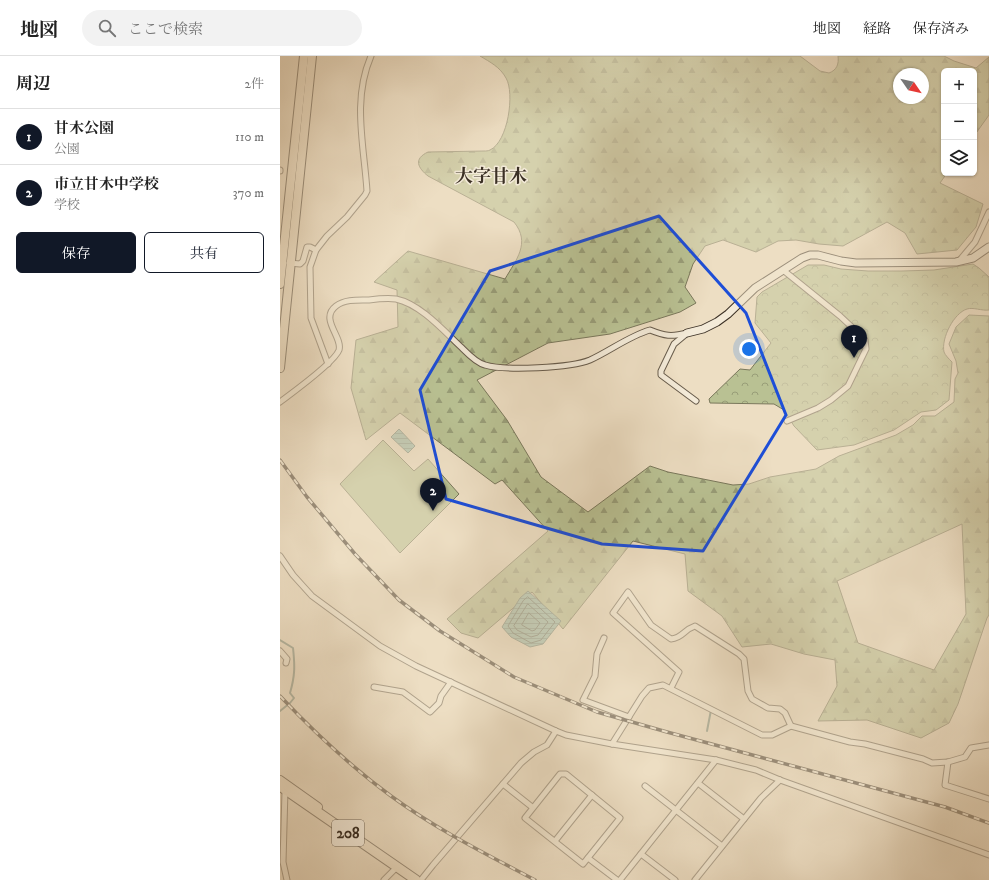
<!DOCTYPE html>
<html lang="ja">
<head>
<meta charset="utf-8">
<style>
	:root { --surface:#fff; --page:#f2f2f2; --text:#222; --muted:#767676; --line:#e0e0e0; --accent:#111827 }
	body { margin:0; font-family:"IM FELL DW Pica","Noto Serif JP",serif; background:var(--page); color:var(--text) }
	.controls { position:absolute; right:12px; top:12px; display:grid; overflow:hidden; border-radius:6px; box-shadow:0 1px 3px #0004 }
	.controls button { width:36px; height:36px; display:grid; place-items:center; padding:0; border:0; border-bottom:1px solid var(--line); background:var(--surface); color:var(--text); font:20px sans-serif }
	.compass { position:absolute; left:613px; top:12px; width:36px; height:36px; border-radius:50%; background:var(--surface); box-shadow:0 1px 3px #0004; rotate:124deg }
	.you { position:absolute; left:469px; top:293px; width:14px; height:14px; margin:-10px; border:3px solid #fff; border-radius:50%; background:#1a73e8; box-shadow:0 0 0 6px #1a73e833 }
	.badge { display:grid; place-items:center; width:26px; height:26px; border-radius:50%; background:var(--accent); color:#fff; font-size:13px; font-weight:700 }
	.pin { position:absolute; translate:-50% -33px; filter:drop-shadow(0 1px 2px #0008) }
	.pin::after { content:''; position:absolute; top:21px; width:14px; height:12px; background:inherit; clip-path:polygon(0 0,100% 0,50% 100%) }
	.list { margin:0; padding:0; list-style:none }
	h2 { display:flex; justify-content:space-between; align-items:center; height:52px; margin:0; padding:0 16px; font-size:17px }
	h2 small { font-size:13px; font-weight:400; color:var(--muted) }
	.list li { display:grid; grid-template-columns:26px 1fr auto; gap:12px; align-items:center; box-sizing:border-box; height:56px; padding:0 16px; border-top:1px solid var(--line) }
	.list b { display:block; font-size:15px; white-space:nowrap }
	.list p { margin:0; font-size:13px; white-space:nowrap; color:var(--muted) }
	.list em { font-size:13px; font-style:normal; color:var(--muted) }
	.actions { display:flex; gap:8px; padding:12px 16px }
	.actions a { flex:1; padding:9px 0; border:1px solid var(--accent); border-radius:6px; text-align:center; font-size:14px; color:var(--accent) }
	.actions .main { background:var(--accent); color:#fff }
	.icon { flex:none; width:22px; height:22px; fill:none; stroke:currentColor; stroke-width:2; stroke-linecap:round; stroke-linejoin:round }
	.map { position:relative; flex:none; width:709px; height:824px; overflow:hidden }
	header { display:flex; align-items:center; gap:24px; box-sizing:border-box; height:56px; padding:0 20px; background:var(--surface); border-bottom:1px solid var(--line) }
	header strong { font-size:19px }
	nav { display:flex; gap:22px; margin-inline-start:auto; font-size:14px }
	.search { width:280px; height:36px; background:var(--page); display:flex; align-items:center; gap:10px; box-sizing:border-box; padding:0 14px; border-radius:22px; color:var(--muted); font-size:15px }
	main { display:flex }
	aside { flex:1; background:var(--surface) }
	.map>svg:first-child { display:block }
	.forest { fill:url(#forest-firs); stroke:#7a785c; fill-rule:evenodd }
	.park { fill:url(#park-crowns); stroke:#7a785c }
	.pitch { fill:#b9c193; stroke:#7a785c }
	.water { fill:url(#water-rules); stroke:#748577 }
	.lines { fill:none; stroke-linecap:round; stroke-linejoin:round }
	.shore { stroke:#6a7669; stroke-width:1 }
	.stream { stroke:#748577; stroke-width:2 }
	.street-casing { stroke:#685c4c; stroke-width:7 }
	.secondary-casing { stroke:#3b3025; stroke-width:9 }
	.primary-casing { stroke:#3b3025; stroke-width:10 }
	.highway-casing { stroke:#3b3025; stroke-width:11 }
	.street { stroke:#f3ead8; stroke-width:5 }
	.secondary { stroke:#f3ead8; stroke-width:7 }
	.primary { stroke:#eddec3; stroke-width:8 }
	.highway { stroke:#eddec3; stroke-width:9 }
	.rail-casing { stroke:#3b3025; stroke-width:3.5 }
	.rail { stroke:#f3ead8; stroke-width:2; stroke-dasharray:6; stroke-linecap:butt }
	.marked { fill:none; stroke:#1d4ed8; stroke-width:3; stroke-linejoin:round }
	.labels { text-anchor:middle; stroke-width:3; stroke-linejoin:round; paint-order:stroke }
	.shield { fill:#f3ead8; stroke:#72685b; stroke-width:1 }
	.shield-label { font-size:15px; font-weight:bold; fill:#3b3025 }
	.quarter-label { font-size:18px; font-weight:bold; fill:#3b3025; stroke:#f3ead8 }
</style>
</head>
<body>
<header>
<strong>地図</strong>
<div class="search"><svg class="icon" aria-label="search" viewBox="0 0 24 24"><circle cx="10" cy="10" r="6"/><path d="M15 15l6 6"/></svg>ここで検索</div>
<nav><a>地図</a><a>経路</a><a>保存済み</a></nav>
</header>
<main>
<aside>
<h2>周辺<small>2件</small></h2>
<ul class="list">
<li><span class="badge">1</span><div><b>甘木公園</b><p>公園</p></div><em>110 m</em></li>
<li><span class="badge">2</span><div><b>市立甘木中学校</b><p>学校</p></div><em>370 m</em></li>
</ul>
<div class="actions"><a class="main">保存</a><a>共有</a></div>
</aside>
<div class="map">
<svg width="709" height="824" viewBox="0 0 709 824">
	<defs>
		<pattern id="forest-firs" width="22" height="20" patternUnits="userSpaceOnUse"><rect width="22" height="20" fill="#b9c193"/><path d="M5 1l3.5 6h-7zM16 11l3.5 6h-7z" fill="#989d78"/></pattern>
		<pattern id="park-crowns" width="20" height="18" patternUnits="userSpaceOnUse"><rect width="20" height="18" fill="#b9c193"/><path d="M2 6a3 3 0 1 1 6 0M12 15a3 3 0 1 1 6 0" fill="none" stroke="#989d78"/></pattern>
		<pattern id="water-rules" width="6" height="5" patternUnits="userSpaceOnUse"><rect width="6" height="5" fill="#9abdad"/><path d="M0 2.5h6" fill="none" stroke="#7f9a8d"/></pattern>
	</defs>
	<rect width="100%" height="100%" fill="#eddec3"/>
	<filter id="stains"><feTurbulence type="fractalNoise" baseFrequency=".005" numOctaves="4"/><feColorMatrix values="0 0 0 0 .2 0 0 0 0 .09 0 0 0 0 .02 0 0 0 .5 -.17"/></filter>
	<radialGradient id="worn" r=".72"><stop offset=".6" stop-color="#630" stop-opacity="0"/><stop offset="1" stop-color="#630" stop-opacity=".3"/></radialGradient>
	<path class="forest" d="M 200,0 L 520,0 L 540,15 L 549,17 C 557,14 559,8 558,0 L 664,0 L 674,5 L 696,12 L 709,1 L 709,59 L 694,80 L 694,15 L 664,15 L 664,117 L 667,117 L 660,127 L 703,148 L 696,171 L 677,194 L 637,198 L 625,177 L 607,166 L 563,190 L 539,188 L 516,184 L 498,185 L 476,196 L 443,184 L 425,190 L 413,208 L 405,231 L 416,247 L 400,256 L 330,278 L 268,287 L 197,324 L 227,364 L 261,421 L 308,456 L 370,410 L 388,416 L 453,429 L 469,428 L 490,421 L 536,413 L 559,400 L 616,379 L 633,369 L 642,360 L 655,360 L 674,346 L 675,323 L 678,317 L 676,305 L 669,288 L 676,271 L 689,259 L 709,260 L 709,559 L 707,562 L 678,648 L 669,667 L 641,682 L 587,664 L 538,665 L 557,630 L 555,604 L 524,598 L 491,588 L 462,591 L 442,560 L 408,535 L 405,498 L 353,485 L 283,573 L 252,536 L 198,582 L 181,577 L 167,563 L 268,475 L 222,424 L 215,428 L 120,357 L 86,384 L 71,332 L 76,284 L 118,271 L 117,234 L 94,226 L 128,195 L 225,223 C 236,204 251,187 234,166 L 148,120 C 138,112 133,103 148,96 L 204,95 C 206,95 208,95 210,94 C 228,86 235,37 226,22 C 220,11 210,6 200,0 ZM 619,18 L 643,18 L 643,42 L 619,42 ZM 682,468 L 686,558 L 654,614 L 578,587 L 557,525 Z"/>
	<path class="park" d="M 693,208 L 699,212 L 709,221 L 709,254 C 702,255 693,251 687,253 C 674,257 661,282 664,296 C 665,299 669,303 672,306 L 669,344 L 656,354 L 641,356 L 614,374 L 574,389 L 537,394 L 514,370 L 504,354 L 494,348 L 430,347 L 429,343 L 460,313 L 470,314 L 491,287 L 475,267 L 477,241 L 482,236 L 528,209 L 544,209 L 561,213 L 588,215 L 622,215 L 654,214 Z"/>
	<path class="pitch" d="M 103,384 L 134,415 L 148,403 L 179,438 L 120,497 L 60,428 Z"/>
	<g class="water">
		<path d="M 119,373 L 135,390 L 128,397 L 111,381 Z"/>
		<path d="M 248,535 L 281,565 L 263,588 L 250,591 L 231,581 L 222,571 L 240,542 Z"/>
	</g>
	<g class="lines">
		<g class="shore">
			<path d="M 248,541 L 275,566 L 261,584 L 251,587 L 233,577 L 228,570 L 243,545 Z"/>
			<path d="M 248,548 L 268,566 L 258,579 L 251,581 L 237,574 L 234,570 Z"/>
			<path d="M 249,557 L 260,567 L 255,574 L 252,575 L 242,569 Z"/>
		</g>
		<g class="stream">
			<path d="M 0,584 L 13,592 C 15,610 15,620 10,637 L 14,642 L 10,647 L 0,655"/>
			<path d="M 427,675 L 431,654"/>
		</g>
		<defs>
			<g id="street">
				<path d="M 0,114 L 0,115"/>
				<path d="M 679,205 L 695,186 L 709,156"/>
				<path d="M 9,207 L 20,208 L 23,205 L 27,191 L 30,191 L 36,194"/>
				<path d="M 503,214 L 560,260 L 575,274 L 585,284 L 586,293 L 568,330 L 551,344 L 538,352 L 507,365"/>
				<path d="M 406,278 L 394,288 L 381,315 L 381,319 L 416,345"/>
				<path d="M 48,308 L 31,262 L 30,211 L 36,194 L 47,180 L 67,161 L 85,139 L 87,135 C 84,89 72,44 91,0"/>
				<path d="M 0,346 C 12,337 55,306 59,294 C 63,281 39,263 56,250 C 65,243 78,244 89,244 C 97,243 107,242 116,243 C 140,248 163,274 181,291 C 187,297 196,307 205,309 C 225,315 291,312 310,304 C 330,295 349,280 370,274 C 385,280 391,281 407,277"/>
				<path d="M 0,500 L 13,519 L 32,540 L 100,590 L 136,610 L 276,675 L 286,679 L 332,688 L 436,704 L 476,714 L 500,724 L 709,799"/>
				<path d="M 324,582 L 317,598 L 315,620 L 303,644 L 349,661"/>
				<path d="M 0,595 L 7,603 L 6,607"/>
				<path d="M 94,631 L 123,636 L 150,656 L 159,647 L 161,640 L 171,626"/>
				<path d="M 391,632 L 399,616 L 333,557 L 348,536 L 371,569 L 391,583 C 403,582 403,574 415,570 L 459,598 L 464,603 L 468,635 L 472,643 L 488,652 L 500,653 L 505,657 L 511,670"/>
				<path d="M 332,688 L 362,640 L 369,632 L 383,629 L 482,679 L 492,679 L 511,670 L 570,686 L 585,688 L 643,703 L 652,707 L 668,706 L 685,701 L 691,692 L 709,689"/>
				<path d="M 668,706 L 665,729 L 709,743"/>
				<path d="M 280,718 L 286,718 L 340,762 L 303,808 L 245,762 Z"/>
				<path d="M 418,727 L 464,763"/>
				<path d="M 223,728 L 252,751"/>
				<path d="M 365,730 L 442,790"/>
				<path d="M 5,734 L 3,806 L 7,824"/>
				<path d="M 275,785 L 312,739"/>
				<path d="M 361,798 L 395,824"/>
				<path d="M 308,802 L 337,824"/>
				<path d="M 104,824 L 117,811"/>
				<path d="M 141,824 L 153,809 L 241,707 L 254,696 L 267,689 L 276,675"/>
				<path d="M 340,824 L 436,704"/>
				<path d="M 415,824 L 481,742 L 500,724"/>
			</g>
			<path id="secondary" d="M 407,277 L 423,273 L 437,266 L 448,258 L 475,232 L 522,202 L 530,199 L 538,199 L 561,205 L 576,207 L 676,206 L 693,202 L 709,191"/>
			<g id="primary">
				<path d="M 0,228 L 24,0"/>
				<path d="M 0,312 L 32,0"/>
				<path d="M 0,724 L 38,751"/>
			</g>
			<path id="highway" d="M 0,730 L 136,824"/>
		</defs>
		<use href="#street" class="street-casing"/>
		<use href="#secondary" class="secondary-casing"/>
		<use href="#primary" class="primary-casing"/>
		<use href="#highway" class="highway-casing"/>
		<use href="#street" class="street"/>
		<use href="#secondary" class="secondary"/>
		<use href="#primary" class="primary"/>
		<use href="#highway" class="highway"/>
		<defs>
			<g id="rail">
				<path d="M 0,404 L 27,441 L 75,498 L 119,544 L 160,575 L 234,621 L 317,656 L 387,676 L 665,751 L 709,767"/>
				<path d="M 0,640 C 34,676 70,710 111,740 C 156,773 206,798 255,824"/>
			</g>
		</defs>
		<use href="#rail" class="rail-casing"/>
		<use href="#rail" class="rail"/>
	</g>
	<path d="M0 0H709V824H0ZM 379,160 L 466,257 L 506,359 L 423,495 L 322,488 L 166,443 L 140,334 L 210,215 Z" fill="#eddec3" fill-opacity=".55" fill-rule="evenodd"/>
	<path class="marked" d="M 379,160 L 466,257 L 506,359 L 423,495 L 322,488 L 166,443 L 140,334 L 210,215 Z"/>
	<g class="labels">
		<rect class="shield" x="52" y="764" width="32" height="26" rx="3"/>
		<g class="shield-label">
			<text x="68" y="782">208</text>
		</g>
		<g class="quarter-label">
			<text x="211" y="126">大字甘木</text>
		</g>
	</g>
	<rect width="100%" height="100%" filter="url(#stains)"/>
	<rect width="100%" height="100%" fill="url(#worn)"/>
</svg>
<div class="controls">
<button>+</button>
<button>−</button>
<button><svg class="icon" aria-label="layers" viewBox="0 0 24 24"><path d="M12 4l9 5-9 5-9-5zM3 14l9 5 9-5"/></svg></button>
</div>
<svg class="compass" viewBox="-18 -18 36 36"><path d="M0-13l5 13h-10z" fill="#e53935"/><path d="M0 13l5-13h-10z" fill="#767676"/></svg>
<div class="you"></div>
<div class="pin badge" style="left:574px;top:302px">1</div>
<div class="pin badge" style="left:153px;top:455px">2</div>
</div>
</main>
</body>
</html>
